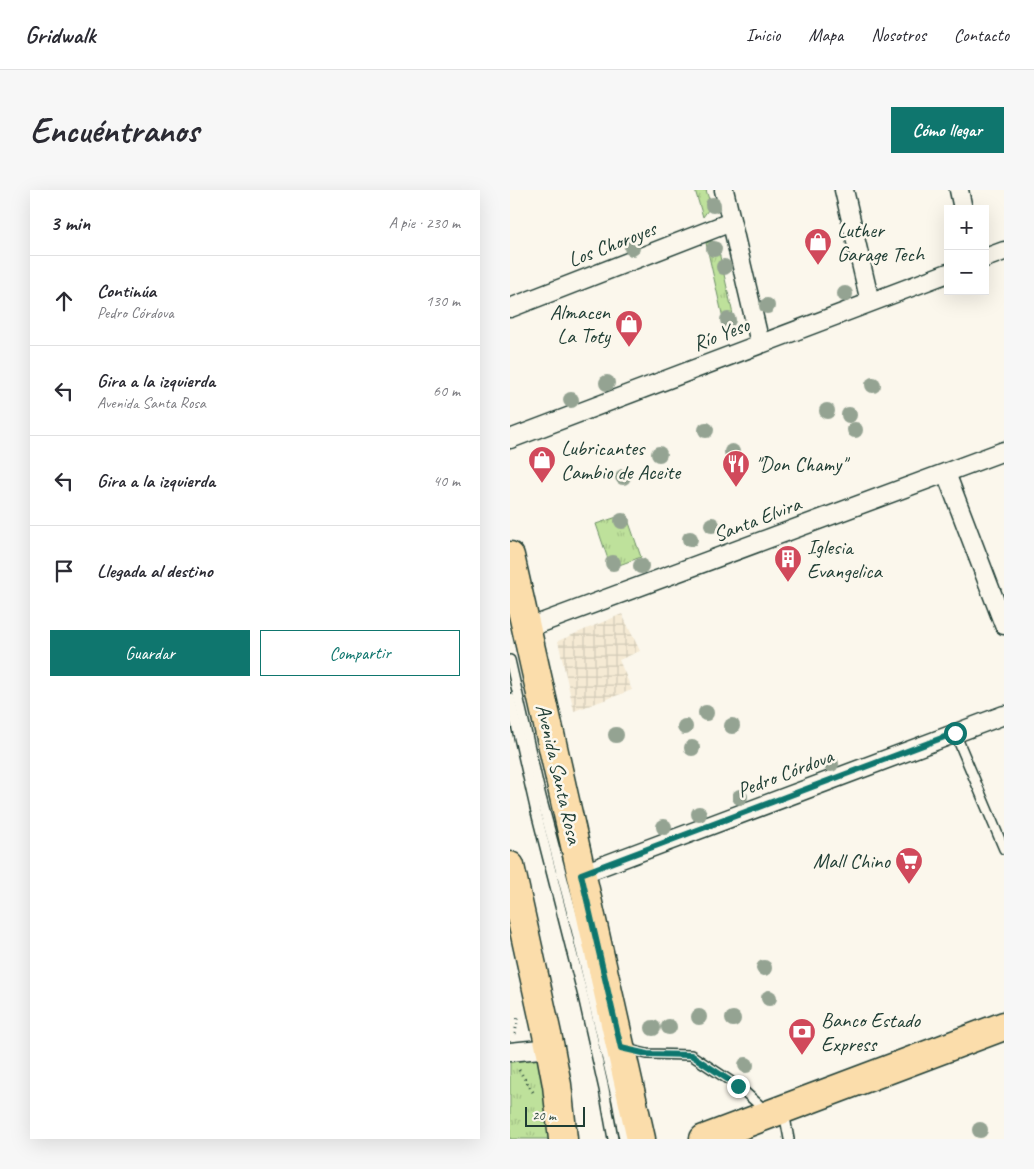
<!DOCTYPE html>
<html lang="es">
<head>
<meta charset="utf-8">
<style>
	:root { --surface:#fff; --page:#f7f7f7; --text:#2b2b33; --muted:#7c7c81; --line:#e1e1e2; --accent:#0f766e }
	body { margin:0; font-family:Caveat,sans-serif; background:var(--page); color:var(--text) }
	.controls { position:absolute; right:15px; top:15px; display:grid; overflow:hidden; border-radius:0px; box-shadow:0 5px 20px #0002 }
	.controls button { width:45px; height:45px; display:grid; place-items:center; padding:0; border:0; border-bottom:1px solid var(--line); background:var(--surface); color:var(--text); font:25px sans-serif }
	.scale { position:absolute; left:15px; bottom:12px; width:60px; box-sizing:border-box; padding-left:5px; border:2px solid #1f3d34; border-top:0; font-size:14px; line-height:18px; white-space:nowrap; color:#1f3d34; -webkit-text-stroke:4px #fbf7ec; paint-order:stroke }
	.stop { position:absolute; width:15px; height:15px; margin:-11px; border:4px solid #0f766e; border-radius:50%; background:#fff }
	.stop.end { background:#0f766e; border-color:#fff; box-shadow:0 1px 5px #0008 }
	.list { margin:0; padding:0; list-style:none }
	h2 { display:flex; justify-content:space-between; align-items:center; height:65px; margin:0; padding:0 20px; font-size:21px }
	h2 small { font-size:16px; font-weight:400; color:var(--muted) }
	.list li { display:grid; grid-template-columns:32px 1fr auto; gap:15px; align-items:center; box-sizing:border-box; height:90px; padding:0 20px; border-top:1px solid var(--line) }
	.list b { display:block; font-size:19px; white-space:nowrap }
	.list p { margin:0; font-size:16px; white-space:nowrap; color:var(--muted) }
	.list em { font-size:16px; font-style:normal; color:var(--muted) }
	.actions { display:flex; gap:10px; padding:15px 20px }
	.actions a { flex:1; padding:11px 0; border:1px solid var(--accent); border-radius:0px; text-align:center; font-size:18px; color:var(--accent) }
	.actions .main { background:var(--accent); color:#fff }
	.icon { flex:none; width:28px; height:28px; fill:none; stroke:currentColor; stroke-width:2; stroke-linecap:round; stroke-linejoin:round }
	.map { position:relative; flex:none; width:494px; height:949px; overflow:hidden; border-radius:0px }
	header { display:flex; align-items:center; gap:30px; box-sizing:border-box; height:70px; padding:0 25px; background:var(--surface); border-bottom:1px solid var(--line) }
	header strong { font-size:24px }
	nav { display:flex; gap:28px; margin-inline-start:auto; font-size:18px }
	.intro { display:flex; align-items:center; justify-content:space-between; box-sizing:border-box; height:120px; padding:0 30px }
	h1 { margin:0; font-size:35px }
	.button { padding:12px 22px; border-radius:0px; background:var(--accent); color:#fff; font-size:18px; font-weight:700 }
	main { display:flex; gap:30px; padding:0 30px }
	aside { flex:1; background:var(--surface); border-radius:0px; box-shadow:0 5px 20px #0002 }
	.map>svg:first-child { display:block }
	.industrial { fill:url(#industrial-grid) }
	.grass { fill:url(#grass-tufts); stroke:#6e8f68 }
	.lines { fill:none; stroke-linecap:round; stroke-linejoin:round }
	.lane-casing { stroke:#1f3d34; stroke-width:12 }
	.street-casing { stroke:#1f3d34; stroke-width:21 }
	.primary-casing { stroke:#1f3d34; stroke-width:31 }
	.path { stroke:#1f3d34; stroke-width:3; stroke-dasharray:1 4; stroke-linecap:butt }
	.lane { stroke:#fbf7ec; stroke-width:9 }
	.street { stroke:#fbf7ec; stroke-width:18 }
	.primary { stroke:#fbddab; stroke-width:28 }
	.tree { fill:#94a392 }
	.route { stroke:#0f766e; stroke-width:6 }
	.labels { text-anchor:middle; stroke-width:5; stroke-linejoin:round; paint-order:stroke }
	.poi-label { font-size:21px; fill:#1f3d34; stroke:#fbf7ec; text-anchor:start }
	.street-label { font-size:21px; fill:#1f3d34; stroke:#fbf7ec }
</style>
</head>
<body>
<header>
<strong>Gridwalk</strong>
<nav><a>Inicio</a><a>Mapa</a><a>Nosotros</a><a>Contacto</a></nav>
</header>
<div class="intro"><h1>Encuéntranos</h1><a class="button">Cómo llegar</a></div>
<main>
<aside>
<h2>3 min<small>A pie · 230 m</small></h2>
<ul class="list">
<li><svg class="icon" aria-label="ahead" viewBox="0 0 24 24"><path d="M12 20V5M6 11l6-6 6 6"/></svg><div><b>Continúa</b><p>Pedro Córdova</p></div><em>130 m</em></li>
<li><svg class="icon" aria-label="left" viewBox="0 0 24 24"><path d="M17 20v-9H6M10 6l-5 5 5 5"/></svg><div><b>Gira a la izquierda</b><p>Avenida Santa Rosa</p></div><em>60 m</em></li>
<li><svg class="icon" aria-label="left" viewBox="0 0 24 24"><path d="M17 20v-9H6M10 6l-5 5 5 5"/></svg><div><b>Gira a la izquierda</b></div><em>40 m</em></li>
<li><svg class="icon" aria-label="arrive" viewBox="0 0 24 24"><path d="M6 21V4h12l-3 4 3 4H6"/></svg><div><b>Llegada al destino</b></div></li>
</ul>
<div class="actions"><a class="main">Guardar</a><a>Compartir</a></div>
</aside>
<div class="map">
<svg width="494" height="949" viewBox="0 0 494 949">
	<defs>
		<pattern id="industrial-grid" width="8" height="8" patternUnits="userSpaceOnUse" patternTransform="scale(1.25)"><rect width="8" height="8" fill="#f5ead4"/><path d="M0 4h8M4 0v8" fill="none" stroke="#d2cab7"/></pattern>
		<pattern id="grass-tufts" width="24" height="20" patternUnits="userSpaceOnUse" patternTransform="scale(1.25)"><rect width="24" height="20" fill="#bee19b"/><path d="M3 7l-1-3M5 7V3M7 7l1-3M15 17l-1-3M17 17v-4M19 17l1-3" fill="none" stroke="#a3c286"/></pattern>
	</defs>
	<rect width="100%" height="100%" fill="#fbf7ec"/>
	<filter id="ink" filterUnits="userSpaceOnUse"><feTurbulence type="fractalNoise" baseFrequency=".02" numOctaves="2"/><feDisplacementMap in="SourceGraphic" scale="10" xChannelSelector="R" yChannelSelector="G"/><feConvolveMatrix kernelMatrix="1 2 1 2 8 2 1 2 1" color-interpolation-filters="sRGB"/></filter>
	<g filter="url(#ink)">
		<path class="industrial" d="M 112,424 L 130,461 L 109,470 L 122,500 L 64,521 L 48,451 Z"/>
		<g class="grass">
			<path d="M 185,0 L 196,0 L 201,16 L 193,27 Z"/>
			<path d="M 202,51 L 207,53 L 224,129 L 217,146 L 196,53 Z"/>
			<path d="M 116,324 L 131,367 L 101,378 L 86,334 Z"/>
			<path d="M 20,862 L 31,869 L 40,949 L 0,949 L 0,866 Z"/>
		</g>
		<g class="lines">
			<defs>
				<g id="lane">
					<path d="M 0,470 L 31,607 L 66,739 L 107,911 L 114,949"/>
					<path d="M 0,508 L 26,622 L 73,806 L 94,899 L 103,949"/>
					<path d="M 445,543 L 494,659"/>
					<path d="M 116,859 L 137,864 L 181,865 L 228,896 L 256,921"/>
					<path d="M 274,922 L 279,949"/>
				</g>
				<g id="street">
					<path d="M 214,0 L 250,153"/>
					<path d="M 334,0 L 360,112"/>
					<path d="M 449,0 L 453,19"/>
					<path d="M 475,68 L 494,61"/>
					<path d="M 0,118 L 221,32"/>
					<path d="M 0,249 L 438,83"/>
					<path d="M 436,283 L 494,435"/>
					<path d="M 15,439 L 494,261"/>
					<path d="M 71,684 L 494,525"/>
					<path d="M 0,862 L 40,858"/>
				</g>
				<g id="primary">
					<path d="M 0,366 L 131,949"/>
					<path d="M 0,676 L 40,858 L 47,895 L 53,949"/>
					<path d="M 194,949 L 494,836"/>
				</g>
			</defs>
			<use href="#lane" class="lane-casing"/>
			<use href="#street" class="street-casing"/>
			<use href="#primary" class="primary-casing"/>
			<g class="path">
				<path d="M 5,844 L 8,826"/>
				<path d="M 9,880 L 23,902"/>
			</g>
			<use href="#lane" class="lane"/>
			<use href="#street" class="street"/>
			<use href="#primary" class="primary"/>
		</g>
		<g class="tree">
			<circle cx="203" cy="15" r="8"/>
			<circle cx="122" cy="58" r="8"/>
			<circle cx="204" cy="59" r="8"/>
			<circle cx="214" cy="77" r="8"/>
			<circle cx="335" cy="104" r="8"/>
			<circle cx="257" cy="116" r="8"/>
			<circle cx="218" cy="130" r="8"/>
			<circle cx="97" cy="193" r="8"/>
			<circle cx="363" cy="195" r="8"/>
			<circle cx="61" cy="210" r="8"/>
			<circle cx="317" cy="221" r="8"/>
			<circle cx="339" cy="225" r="8"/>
			<circle cx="196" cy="240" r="8"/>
			<circle cx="345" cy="240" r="8"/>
			<circle cx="222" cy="262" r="8"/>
			<circle cx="149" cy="264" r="8"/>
			<circle cx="113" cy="287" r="8"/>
			<circle cx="112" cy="331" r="8"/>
			<circle cx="202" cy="335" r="8"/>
			<circle cx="180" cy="349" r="8"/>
			<circle cx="103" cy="373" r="8"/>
			<circle cx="131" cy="376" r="8"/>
			<circle cx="196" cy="523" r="8"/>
			<circle cx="222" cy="536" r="8"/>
			<circle cx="175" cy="537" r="8"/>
			<circle cx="106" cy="545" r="8"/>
			<circle cx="182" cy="558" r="8"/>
			<circle cx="321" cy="574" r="8"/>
			<circle cx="230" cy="607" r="8"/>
			<circle cx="189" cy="624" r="8"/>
			<circle cx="154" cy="637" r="8"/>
			<circle cx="254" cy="778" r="8"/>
			<circle cx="259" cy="808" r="8"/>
			<circle cx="189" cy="827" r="8"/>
			<circle cx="223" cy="829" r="8"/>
			<circle cx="159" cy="837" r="8"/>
			<circle cx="143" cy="838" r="8"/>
			<circle cx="236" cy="875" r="8"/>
			<circle cx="470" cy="940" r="8"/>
		</g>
	</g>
	<g class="lines" filter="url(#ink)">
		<path class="route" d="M 228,896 L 181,865 L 137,864 L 111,858 L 71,684 L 445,543"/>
	</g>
	<defs>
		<symbol id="shop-pin" viewBox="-11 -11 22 30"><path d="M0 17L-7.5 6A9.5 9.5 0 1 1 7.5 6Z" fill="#d1495b" stroke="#fbf7ec"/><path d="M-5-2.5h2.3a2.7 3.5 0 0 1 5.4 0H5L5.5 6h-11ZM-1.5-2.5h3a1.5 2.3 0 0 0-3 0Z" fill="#fff"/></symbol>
		<symbol id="restaurant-pin" viewBox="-11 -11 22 30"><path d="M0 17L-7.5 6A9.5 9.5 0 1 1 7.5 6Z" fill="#d1495b" stroke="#fbf7ec"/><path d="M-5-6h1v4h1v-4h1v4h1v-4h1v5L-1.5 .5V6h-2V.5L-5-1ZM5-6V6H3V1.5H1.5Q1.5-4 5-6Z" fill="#fff"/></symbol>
		<symbol id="building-pin" viewBox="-11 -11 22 30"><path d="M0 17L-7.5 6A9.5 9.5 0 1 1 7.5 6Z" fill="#d1495b" stroke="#fbf7ec"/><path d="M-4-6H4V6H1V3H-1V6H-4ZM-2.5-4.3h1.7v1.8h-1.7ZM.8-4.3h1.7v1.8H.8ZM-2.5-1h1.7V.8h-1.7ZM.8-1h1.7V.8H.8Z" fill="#fff"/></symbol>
		<symbol id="supermarket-pin" viewBox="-11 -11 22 30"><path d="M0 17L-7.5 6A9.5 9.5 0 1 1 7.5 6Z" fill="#d1495b" stroke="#fbf7ec"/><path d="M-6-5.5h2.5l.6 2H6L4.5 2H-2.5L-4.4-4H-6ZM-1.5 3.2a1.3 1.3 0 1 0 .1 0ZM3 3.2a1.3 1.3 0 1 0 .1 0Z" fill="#fff"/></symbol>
		<symbol id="bank-pin" viewBox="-11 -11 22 30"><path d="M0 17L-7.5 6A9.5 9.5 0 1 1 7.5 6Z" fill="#d1495b" stroke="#fbf7ec"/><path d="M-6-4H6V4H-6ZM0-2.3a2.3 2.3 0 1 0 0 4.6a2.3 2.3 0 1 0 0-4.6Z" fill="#fff"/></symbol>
	</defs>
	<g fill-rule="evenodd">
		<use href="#shop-pin" x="292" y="36" width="32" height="43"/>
		<use href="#shop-pin" x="103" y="118" width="32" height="43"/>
		<use href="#shop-pin" x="16" y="254" width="32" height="43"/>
		<use href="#restaurant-pin" x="210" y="258" width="32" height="43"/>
		<use href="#building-pin" x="262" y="353" width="32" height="43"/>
		<use href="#supermarket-pin" x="383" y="655" width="32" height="43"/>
		<use href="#bank-pin" x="276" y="826" width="32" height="43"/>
	</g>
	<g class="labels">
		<g class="poi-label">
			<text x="327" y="47">Luther<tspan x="327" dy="24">Garage Tech</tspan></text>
			<text x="100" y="129" text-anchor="end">Almacen<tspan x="100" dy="24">La Toty</tspan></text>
			<text x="51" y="265">Lubricantes<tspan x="51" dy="24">Cambio de Aceite</tspan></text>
			<text x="245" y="281">"Don Chamy"</text>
			<text x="297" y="364">Iglesia<tspan x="297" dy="24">Evangelica</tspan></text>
			<text x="380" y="678" text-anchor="end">Mall Chino</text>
			<text x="311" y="837">Banco Estado<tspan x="311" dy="24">Express</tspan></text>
		</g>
		<g class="street-label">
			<text transform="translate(102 54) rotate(-21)" y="7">Los Choroyes</text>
			<text transform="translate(211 144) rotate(-21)" y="7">Río Yeso</text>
			<text transform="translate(247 329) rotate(-21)" y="7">Santa Elvira</text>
			<text transform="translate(275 583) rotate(-21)" y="7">Pedro Córdova</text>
			<text transform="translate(49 584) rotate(77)" y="7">Avenida Santa Rosa</text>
		</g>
	</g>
</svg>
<div class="controls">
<button>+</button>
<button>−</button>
</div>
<div class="scale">20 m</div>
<div class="stop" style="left:445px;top:543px"></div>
<div class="stop end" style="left:228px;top:896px"></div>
</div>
</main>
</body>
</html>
